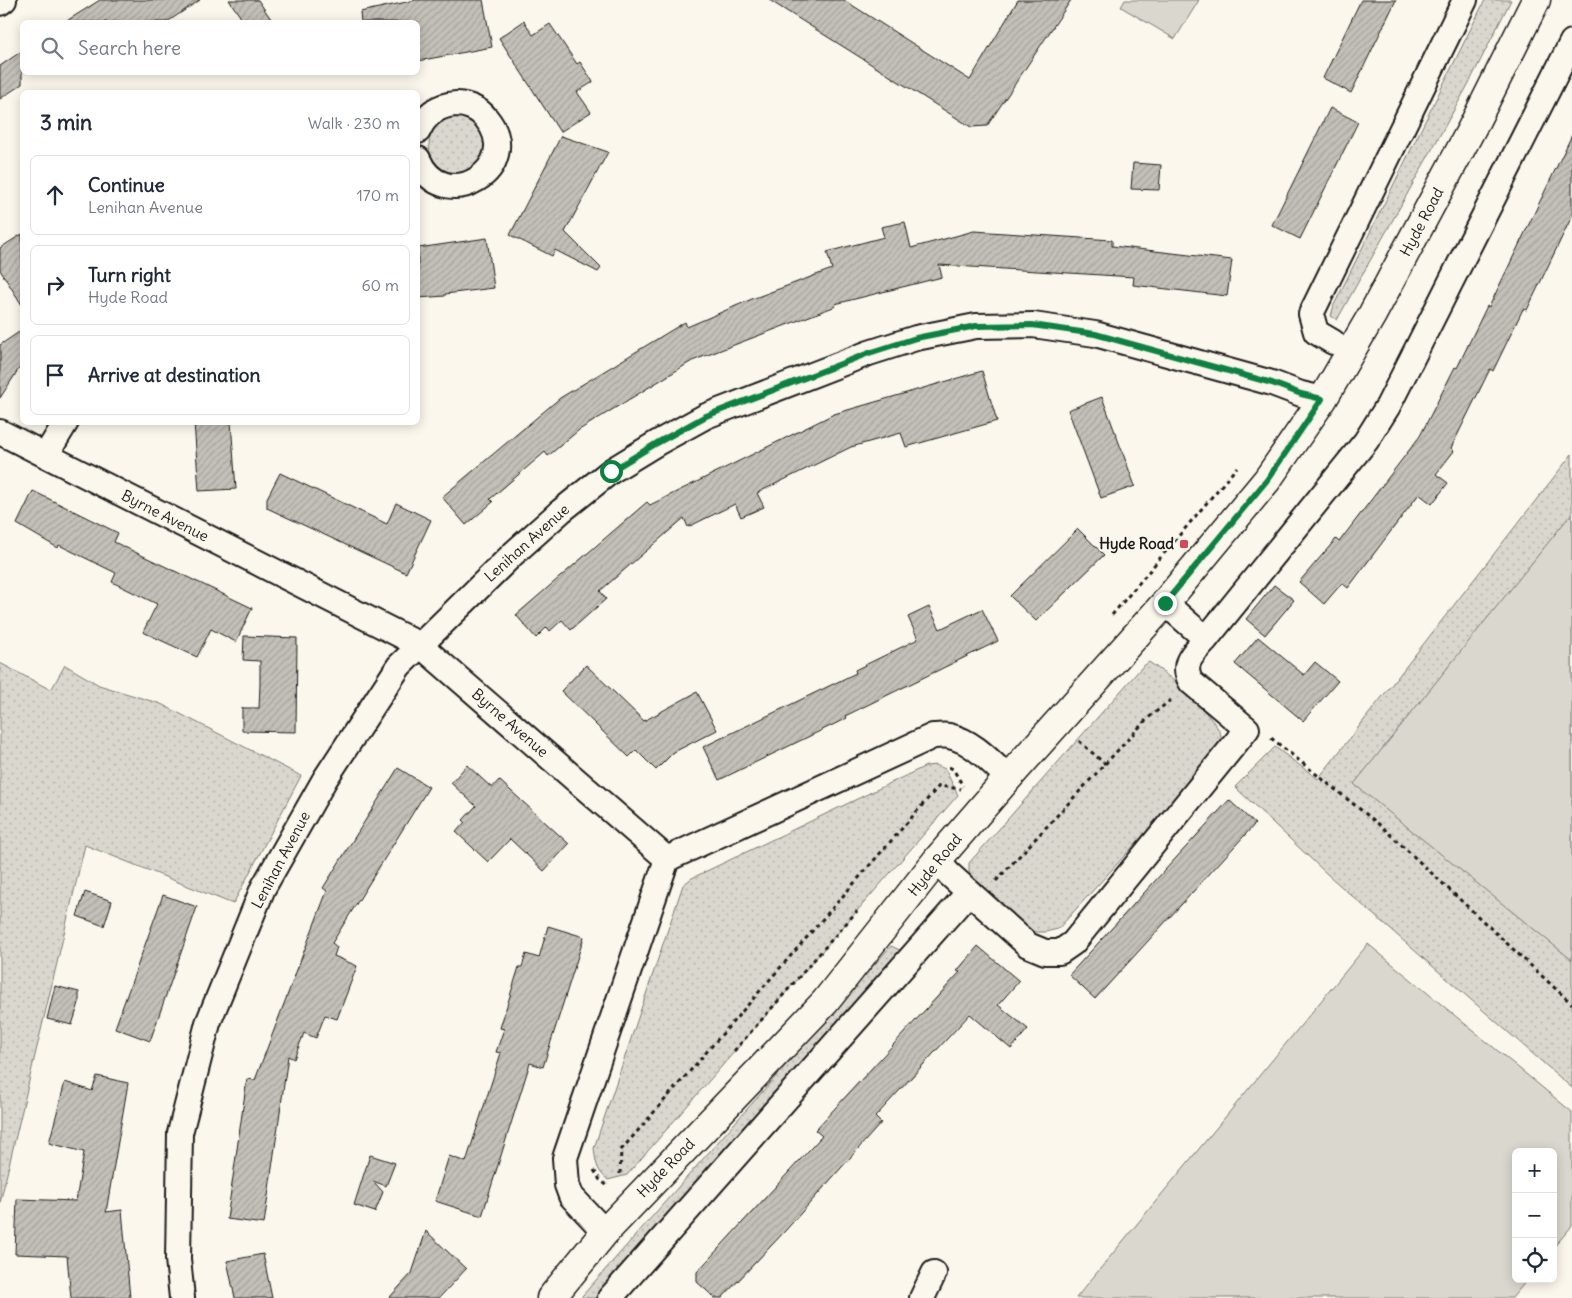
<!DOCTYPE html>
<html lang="en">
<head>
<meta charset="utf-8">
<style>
	:root { --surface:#fff; --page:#f6f6f7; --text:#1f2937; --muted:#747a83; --line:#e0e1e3 }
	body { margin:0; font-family:Delius,sans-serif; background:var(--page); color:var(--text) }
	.controls { position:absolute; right:15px; bottom:15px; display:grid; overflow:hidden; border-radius:8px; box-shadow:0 2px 12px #0003 }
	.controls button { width:45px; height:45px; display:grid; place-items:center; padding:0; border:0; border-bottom:1px solid var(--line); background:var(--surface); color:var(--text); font:25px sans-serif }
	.stop { position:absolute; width:15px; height:15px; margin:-11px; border:4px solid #0b8043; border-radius:50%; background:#fff }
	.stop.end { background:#0b8043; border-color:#fff; box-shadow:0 1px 5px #0008 }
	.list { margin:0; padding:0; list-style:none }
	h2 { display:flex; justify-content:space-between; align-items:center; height:65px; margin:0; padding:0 20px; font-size:21px }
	h2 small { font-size:16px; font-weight:400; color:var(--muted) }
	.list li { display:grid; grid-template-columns:32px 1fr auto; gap:15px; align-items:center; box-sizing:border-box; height:80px; margin:0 10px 10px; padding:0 10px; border:1px solid var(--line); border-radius:8px }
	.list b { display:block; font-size:19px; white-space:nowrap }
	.list p { margin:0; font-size:16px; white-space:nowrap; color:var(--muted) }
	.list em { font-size:16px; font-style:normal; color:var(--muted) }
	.icon { flex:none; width:28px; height:28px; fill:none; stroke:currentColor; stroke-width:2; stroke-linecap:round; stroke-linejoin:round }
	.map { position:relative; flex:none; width:1572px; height:1298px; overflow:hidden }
	.search { position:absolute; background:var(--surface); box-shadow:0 2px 12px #0003; left:20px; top:20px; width:400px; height:55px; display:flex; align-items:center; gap:12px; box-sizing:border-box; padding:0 18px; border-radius:8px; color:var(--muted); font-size:19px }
	.panel { position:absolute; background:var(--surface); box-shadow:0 2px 12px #0003; left:20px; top:90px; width:400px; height:335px; border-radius:8px }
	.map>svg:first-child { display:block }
	.grass { fill:url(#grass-dots); stroke:#7b7a75 }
	.garden { fill:#dad7ce; stroke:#7b7a75 }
	.building { fill:url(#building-hatch); stroke:#1c1c1c }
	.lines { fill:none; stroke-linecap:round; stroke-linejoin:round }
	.minor-casing { stroke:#1c1c1c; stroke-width:28 }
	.tertiary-casing { stroke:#1c1c1c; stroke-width:31 }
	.path { stroke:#1c1c1c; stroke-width:3; stroke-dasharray:4 4; stroke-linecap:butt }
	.minor { stroke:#fbf7ec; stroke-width:24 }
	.tertiary { stroke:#fbf7ec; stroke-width:28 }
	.route { stroke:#0b8043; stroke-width:6 }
	.poi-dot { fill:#d1495b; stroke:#fbf7ec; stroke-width:2 }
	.labels { text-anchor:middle; stroke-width:4; stroke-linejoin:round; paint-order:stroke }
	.street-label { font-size:15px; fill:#1c1c1c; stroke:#fbf7ec }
	.poi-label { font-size:15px; font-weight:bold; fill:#1c1c1c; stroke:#fbf7ec; text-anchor:end }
</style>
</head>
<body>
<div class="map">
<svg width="1572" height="1298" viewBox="0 0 1572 1298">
	<defs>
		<pattern id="grass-dots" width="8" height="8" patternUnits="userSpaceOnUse" patternTransform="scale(1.25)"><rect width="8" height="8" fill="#dad7ce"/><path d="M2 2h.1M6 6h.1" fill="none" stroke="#bab8b0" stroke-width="1.8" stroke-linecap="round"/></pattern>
		<pattern id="building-hatch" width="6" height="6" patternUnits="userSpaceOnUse" patternTransform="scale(1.25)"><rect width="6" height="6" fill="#c3c0b8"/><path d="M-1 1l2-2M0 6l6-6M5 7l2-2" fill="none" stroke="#a7a49e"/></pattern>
	</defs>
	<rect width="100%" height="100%" fill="#fbf7ec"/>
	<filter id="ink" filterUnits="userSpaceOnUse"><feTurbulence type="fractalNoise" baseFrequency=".02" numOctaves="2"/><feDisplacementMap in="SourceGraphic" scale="10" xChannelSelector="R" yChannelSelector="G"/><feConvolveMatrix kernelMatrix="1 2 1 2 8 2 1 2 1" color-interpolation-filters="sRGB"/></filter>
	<g filter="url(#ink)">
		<g class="grass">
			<path d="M 1485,0 L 1511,0 L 1469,83 L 1337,320 L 1331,316 L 1334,305 Z"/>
			<circle cx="457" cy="145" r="28"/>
			<path d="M 1572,454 L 1572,1088 L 1327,874 L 1235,787 L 1275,747 L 1318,779 Z"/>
			<path d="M 1149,662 C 1175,680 1195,698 1214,723 C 1217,727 1221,732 1221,737 C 1222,747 1210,759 1205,767 L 1058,929 L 1045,932 L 1034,932 L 972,882 L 969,871 L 969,863 L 1142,667 Z"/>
			<path d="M 0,663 L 51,690 L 65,665 L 99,685 L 161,704 L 301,776 L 233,904 L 85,845 L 0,1203 Z"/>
			<path d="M 936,765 L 945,769 L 958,795 L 627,1175 L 608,1180 C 596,1170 596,1163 594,1148 L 683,885 L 692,878 L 926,766 Z"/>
			<path d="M 891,946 L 904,952 L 602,1298 L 582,1298 L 582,1296 Z"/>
		</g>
		<g class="garden">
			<path d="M 1125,0 L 1199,0 L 1175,39 L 1121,7 Z"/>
			<path d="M 1572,513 L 1572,960 L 1354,784 Z"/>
			<path d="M 1368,944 L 1572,1112 L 1572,1226 L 1553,1248 L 1553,1152 L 1516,1152 L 1516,1279 L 1528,1279 L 1512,1298 L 1076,1298 Z"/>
		</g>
		<g class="building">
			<path d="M 100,0 L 200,0 L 167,22 L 65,22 Z"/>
			<path d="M 229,0 L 258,0 L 273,22 L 244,22 Z"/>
			<path d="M 416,0 L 483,0 L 492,47 L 418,61 L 418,22 L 361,22 L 360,12 Z"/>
			<path d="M 769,0 L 844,0 L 970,80 L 1018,0 L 1071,0 L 987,126 L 971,127 Z"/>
			<path d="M 1361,0 L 1396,0 L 1351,93 L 1323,78 Z"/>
			<path d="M 524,21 L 533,35 L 550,24 L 577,64 L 580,62 L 593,82 L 577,92 L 591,112 L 560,132 L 499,38 Z"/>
			<path d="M 22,51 L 22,84 L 0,99 L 0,66 Z"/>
			<path d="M 1330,108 L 1358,122 L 1300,239 L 1272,225 Z"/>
			<path d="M 1572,135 L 1572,216 L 1527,310 L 1523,309 L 1493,371 L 1490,369 L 1451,448 L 1454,451 L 1436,474 L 1448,483 L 1432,504 L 1419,494 L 1348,588 L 1342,583 L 1324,604 L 1299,582 L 1336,539 L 1339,542 L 1420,436 L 1455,367 L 1457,368 L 1487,306 L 1489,307 Z"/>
			<path d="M 561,136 L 608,152 L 565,232 L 601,268 L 598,272 L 555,250 L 552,256 L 510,235 Z"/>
			<path d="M 1133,163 L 1161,165 L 1159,190 L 1131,189 Z"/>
			<path d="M 905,222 L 911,248 L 974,231 L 1112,240 L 1112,246 L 1232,260 L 1227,296 L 1133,285 L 1134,277 L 939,265 L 942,277 L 835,304 L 836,306 L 692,361 L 579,430 L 548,456 L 545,452 L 490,499 L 493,502 L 466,525 L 442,497 L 560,398 L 685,322 L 687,327 L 752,299 L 832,269 L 827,252 L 884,237 L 881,227 Z"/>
			<path d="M 22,234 L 22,305 L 0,270 L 0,248 Z"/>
			<path d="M 487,238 L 494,288 L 445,294 L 445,296 L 418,298 L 418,248 Z"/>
			<path d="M 22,330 L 22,364 L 0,398 L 0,345 Z"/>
			<path d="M 982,371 L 997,421 L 906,447 L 901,433 L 851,447 L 757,493 L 764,507 L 741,517 L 735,504 L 688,527 L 684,518 L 600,591 L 606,599 L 571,630 L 562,620 L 550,631 L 547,627 L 536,638 L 516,615 L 647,502 L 650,505 L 834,414 Z"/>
			<path d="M 1102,397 L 1135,486 L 1101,498 L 1068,410 Z"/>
			<path d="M 194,422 L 231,422 L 236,489 L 199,491 Z"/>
			<path d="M 280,473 L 387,524 L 396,503 L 431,520 L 406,573 L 267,508 L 267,498 Z"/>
			<path d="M 33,491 L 118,533 L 114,542 L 252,608 L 236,642 L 211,629 L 197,657 L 143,632 L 157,604 L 112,582 L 116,573 L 59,545 L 58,548 L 17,524 Z"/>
			<path d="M 1078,529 L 1104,555 L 1036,621 L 1010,596 Z"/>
			<path d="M 1274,585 L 1294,600 L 1265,635 L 1246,619 Z"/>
			<path d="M 929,607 L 940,629 L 982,609 L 998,641 L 845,716 L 847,718 L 719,780 L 703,747 L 856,673 L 855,670 L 918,639 L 908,617 Z"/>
			<path d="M 244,636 L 297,638 L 296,732 L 242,731 L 242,708 L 259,708 L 260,684 L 260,661 L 243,660 Z"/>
			<path d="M 1258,637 L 1304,675 L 1315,662 L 1338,681 L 1303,721 L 1235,664 Z"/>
			<path d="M 586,665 L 644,721 L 697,692 L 717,730 L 674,752 L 656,770 L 636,750 L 629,757 L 561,691 Z"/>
			<path d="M 467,765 L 492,788 L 499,780 L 569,844 L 544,871 L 510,839 L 488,862 L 456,832 L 465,822 L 463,820 L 476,806 L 451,783 Z"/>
			<path d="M 398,768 L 429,787 L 332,943 L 337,947 L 334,956 L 357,966 L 337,1019 L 325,1015 L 316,1038 L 304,1033 L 294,1059 L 288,1056 L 264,1224 L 227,1219 L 247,1079 L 255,1080 L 327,891 L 323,888 Z"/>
			<path d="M 1229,800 L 1255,824 L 1095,999 L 1069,975 Z"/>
			<path d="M 85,892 L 112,901 L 104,926 L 77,916 Z"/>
			<path d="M 163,895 L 197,907 L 150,1041 L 115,1028 Z"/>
			<path d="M 548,926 L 584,937 L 543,1067 L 530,1063 L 482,1216 L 435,1201 L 449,1156 L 466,1162 L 501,1053 L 496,1052 L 504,1029 L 500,1028 L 519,967 L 522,967 L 526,954 L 539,958 Z"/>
			<path d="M 978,946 L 1019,981 L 998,1005 L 1028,1029 L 1011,1049 L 970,1014 L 875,1117 L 881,1123 L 785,1231 L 722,1298 L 715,1298 L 697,1282 L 697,1272 L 822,1136 L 815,1130 L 960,972 L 957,971 Z"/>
			<path d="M 55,986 L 79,992 L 79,1003 L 72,1025 L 47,1019 Z"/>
			<path d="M 97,1076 L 128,1083 L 106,1212 L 122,1210 L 130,1298 L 71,1298 L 67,1256 L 15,1254 L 17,1199 L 76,1201 L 84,1152 L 49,1143 L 65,1082 L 92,1091 Z"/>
			<path d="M 370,1155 L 395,1163 L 386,1186 L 373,1181 L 383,1192 L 375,1212 L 354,1205 Z"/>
			<path d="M 426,1231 L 466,1269 L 439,1298 L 389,1298 L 412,1273 Z"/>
			<path d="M 263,1254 L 272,1298 L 235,1298 L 227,1261 Z"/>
		</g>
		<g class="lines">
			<defs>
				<g id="minor">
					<path d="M 0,3 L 4,0"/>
					<path d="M 418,131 C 425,115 438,105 456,104 C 467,104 479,109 486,118 C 527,167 443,219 418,159"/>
					<path d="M 1333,342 L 1316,332 L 1311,314 L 1465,0"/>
					<path d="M 0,432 L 420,645 L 667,859 L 933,736 C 938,736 944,735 949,736 C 973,741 991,762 1008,778"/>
					<path d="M 46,455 L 66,422"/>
					<path d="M 1206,639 L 1366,441 L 1388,406 L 1572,42"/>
					<path d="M 937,860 L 949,874 L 1028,945 L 1045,952 L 1060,952 L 1073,943 L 1247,729 L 1191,682 C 1180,663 1194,653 1206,639 L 1165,603"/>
					<path d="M 605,1232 L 571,1196 L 567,1185 L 565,1158 L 667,859"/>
					<path d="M 182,1298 L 178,1259 L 180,1133 L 208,1023 L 263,888 L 325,779 L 399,666 L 514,553 L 561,511 L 611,471 L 657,443 L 706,416 L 869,353 L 916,338 L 976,326 L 1033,325 L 1095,334 L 1272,383 L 1301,394 L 1323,399"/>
					<path d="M 610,1298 L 969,892"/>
					<path d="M 922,1298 L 934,1273"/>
				</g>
				<path id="tertiary" d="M 551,1298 L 605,1232 L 825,1002 L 937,860 L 1008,778 L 1165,603 L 1267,480 L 1323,399 L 1372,315 L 1472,128 L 1536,0"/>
			</defs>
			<use href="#minor" class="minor-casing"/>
			<use href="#tertiary" class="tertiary-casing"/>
			<g class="path">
				<path d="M 1112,615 L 1237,467"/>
				<path d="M 1271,738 L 1381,826 L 1572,1004"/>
				<path d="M 1079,741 L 1105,764"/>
				<path d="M 949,767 L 953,769 L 963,786"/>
				<path d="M 996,881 L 1147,719 L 1172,699"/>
				<path d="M 734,1051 L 857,911"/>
				<path d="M 594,1170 L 600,1180 L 609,1187"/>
				<path d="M 620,1174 L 621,1150 L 939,786 L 961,789"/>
			</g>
			<use href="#minor" class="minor"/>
			<use href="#tertiary" class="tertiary"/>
		</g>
	</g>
	<g class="lines" filter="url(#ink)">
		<path class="route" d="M 611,471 L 657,443 L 706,416 L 869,353 L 916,338 L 976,326 L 1032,325 L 1095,334 L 1272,383 L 1301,394 L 1322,399 L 1267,480 L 1165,603"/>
	</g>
	<rect class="poi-dot" x="1179" y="539" width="10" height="10" rx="2.5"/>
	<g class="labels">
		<g class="street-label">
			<text transform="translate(1422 222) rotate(-62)" y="5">Hyde Road</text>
			<text transform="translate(165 516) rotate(27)" y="5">Byrne Avenue</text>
			<text transform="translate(527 543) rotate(-42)" y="5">Lenihan Avenue</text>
			<text transform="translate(510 723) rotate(41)" y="5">Byrne Avenue</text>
			<text transform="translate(281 860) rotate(-62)" y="5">Lenihan Avenue</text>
			<text transform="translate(935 865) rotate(-51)" y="5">Hyde Road</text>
			<text transform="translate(666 1168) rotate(-46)" y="5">Hyde Road</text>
		</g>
		<g class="poi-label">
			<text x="1174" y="549">Hyde Road</text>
		</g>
	</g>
</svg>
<div class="controls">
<button>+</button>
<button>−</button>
<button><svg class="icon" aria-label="locate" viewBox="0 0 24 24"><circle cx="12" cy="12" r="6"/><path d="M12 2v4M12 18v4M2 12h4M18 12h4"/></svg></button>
</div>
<div class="stop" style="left:611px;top:471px"></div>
<div class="stop end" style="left:1165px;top:603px"></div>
<div class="search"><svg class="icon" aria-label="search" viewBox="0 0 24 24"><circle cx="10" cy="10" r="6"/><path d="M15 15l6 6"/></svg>Search here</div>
<section class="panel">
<h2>3 min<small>Walk · 230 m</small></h2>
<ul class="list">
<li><svg class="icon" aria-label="ahead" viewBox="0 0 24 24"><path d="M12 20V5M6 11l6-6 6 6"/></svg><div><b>Continue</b><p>Lenihan Avenue</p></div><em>170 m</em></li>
<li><svg class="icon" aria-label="right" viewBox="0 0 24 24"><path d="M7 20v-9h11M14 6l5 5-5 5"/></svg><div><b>Turn right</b><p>Hyde Road</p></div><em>60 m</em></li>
<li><svg class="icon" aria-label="arrive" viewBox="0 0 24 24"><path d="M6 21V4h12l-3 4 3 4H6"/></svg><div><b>Arrive at destination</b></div></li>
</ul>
</section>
</div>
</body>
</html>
